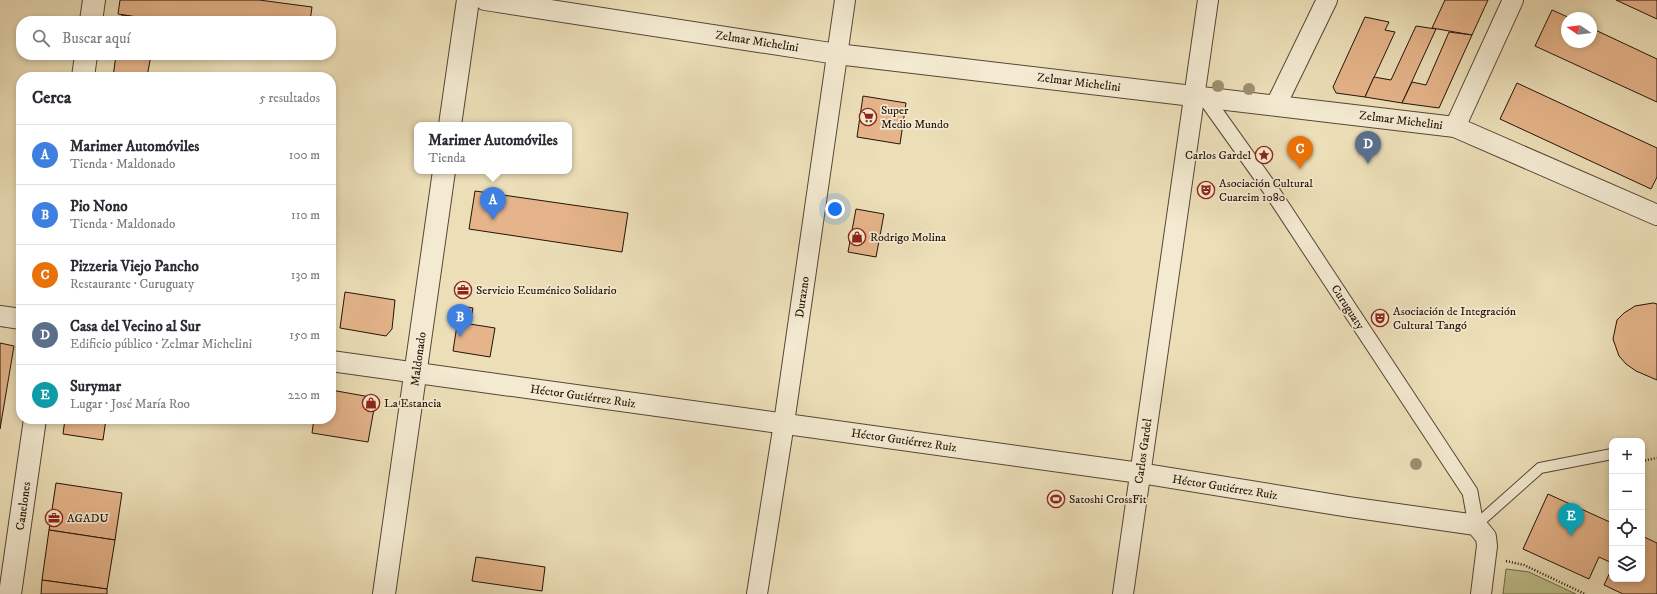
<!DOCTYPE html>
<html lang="es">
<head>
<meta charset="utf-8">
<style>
	:root { --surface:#fff; --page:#f2f2f3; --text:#2b2b33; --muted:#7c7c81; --line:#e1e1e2; --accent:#2563eb }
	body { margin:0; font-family:"IM FELL DW Pica",serif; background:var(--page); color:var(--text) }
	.controls { position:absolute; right:12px; bottom:12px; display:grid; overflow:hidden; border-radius:8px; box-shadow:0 2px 6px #0003 }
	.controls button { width:36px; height:36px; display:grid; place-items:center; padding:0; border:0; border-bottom:1px solid var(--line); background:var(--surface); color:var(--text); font:20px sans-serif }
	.compass { position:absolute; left:1561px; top:12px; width:36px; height:36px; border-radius:50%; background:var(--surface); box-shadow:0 2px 6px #0003; rotate:283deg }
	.you { position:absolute; left:835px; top:209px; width:14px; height:14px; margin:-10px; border:3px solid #fff; border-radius:50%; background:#1a73e8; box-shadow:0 0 0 6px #1a73e833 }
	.badge { display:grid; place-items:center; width:26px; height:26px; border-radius:50%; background:var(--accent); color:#fff; font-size:13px; font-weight:700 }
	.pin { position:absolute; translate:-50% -33px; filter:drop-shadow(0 1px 2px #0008) }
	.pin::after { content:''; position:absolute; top:21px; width:14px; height:12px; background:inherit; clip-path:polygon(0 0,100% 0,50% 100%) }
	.popup { position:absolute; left:414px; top:122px; width:158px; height:52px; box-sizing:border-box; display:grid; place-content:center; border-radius:8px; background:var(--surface); filter:drop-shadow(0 1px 3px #0005); font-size:13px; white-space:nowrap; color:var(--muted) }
	.popup b { font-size:15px; color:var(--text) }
	.popup::after { content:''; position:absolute; left:50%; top:100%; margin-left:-8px; border:8px solid transparent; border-top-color:var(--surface) }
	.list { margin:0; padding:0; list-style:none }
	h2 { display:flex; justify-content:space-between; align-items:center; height:52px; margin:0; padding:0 16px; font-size:17px }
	h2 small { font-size:13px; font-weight:400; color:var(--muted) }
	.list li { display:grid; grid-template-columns:26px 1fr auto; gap:12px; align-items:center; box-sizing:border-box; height:60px; padding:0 16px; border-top:1px solid var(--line) }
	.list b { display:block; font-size:15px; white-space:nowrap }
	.list p { margin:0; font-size:13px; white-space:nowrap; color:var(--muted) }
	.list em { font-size:13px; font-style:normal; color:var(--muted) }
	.icon { flex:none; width:22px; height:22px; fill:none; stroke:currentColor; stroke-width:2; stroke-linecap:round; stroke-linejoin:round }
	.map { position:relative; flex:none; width:1657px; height:594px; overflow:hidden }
	.search { position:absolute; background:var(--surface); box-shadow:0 2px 6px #0003; left:16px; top:16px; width:320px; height:44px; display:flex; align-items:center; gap:10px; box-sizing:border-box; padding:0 14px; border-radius:16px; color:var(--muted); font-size:15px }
	.panel { position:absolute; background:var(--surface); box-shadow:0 2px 6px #0003; left:16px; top:72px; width:320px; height:352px; border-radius:16px }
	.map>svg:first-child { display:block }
	.green { fill:#bdc08b; stroke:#706a4a }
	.building { fill:#e5b48a; stroke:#241309 }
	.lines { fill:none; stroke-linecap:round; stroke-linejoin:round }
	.service-casing { stroke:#564635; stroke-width:12 }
	.pedestrian-casing { stroke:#564635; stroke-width:17 }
	.minor-casing { stroke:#564635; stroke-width:22 }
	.tertiary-casing { stroke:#564635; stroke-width:24 }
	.path { stroke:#241309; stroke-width:2.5; stroke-dasharray:1 2; stroke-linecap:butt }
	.service { stroke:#f3ead1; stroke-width:10 }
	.pedestrian { stroke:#f3ead1; stroke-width:15 }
	.minor { stroke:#f3ead1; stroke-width:20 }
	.tertiary { stroke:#f3ead1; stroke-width:22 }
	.tree { fill:#9c9070 }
	.labels { text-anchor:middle; stroke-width:3.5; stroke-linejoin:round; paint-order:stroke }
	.street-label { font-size:12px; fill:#241309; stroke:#f3ead1 }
	.poi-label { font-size:12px; fill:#241309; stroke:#f3ead1; text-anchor:start }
</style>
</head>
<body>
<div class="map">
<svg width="1657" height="594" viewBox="0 0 1657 594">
	<rect width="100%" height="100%" fill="#ecdfb8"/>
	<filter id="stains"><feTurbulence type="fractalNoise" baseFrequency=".005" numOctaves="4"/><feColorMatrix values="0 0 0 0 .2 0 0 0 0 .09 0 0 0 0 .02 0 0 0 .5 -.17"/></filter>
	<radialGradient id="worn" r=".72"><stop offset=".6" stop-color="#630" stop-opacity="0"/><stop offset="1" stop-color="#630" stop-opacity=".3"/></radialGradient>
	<path class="green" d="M 1506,569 L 1529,572 L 1576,594 L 1503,594 Z"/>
	<g class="building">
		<path d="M 120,0 L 259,0 L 312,7 L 310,21 L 163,21 L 118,14 Z"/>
		<path d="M 1445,0 L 1488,0 L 1472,35 L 1432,28 Z"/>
		<path d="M 1616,0 L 1657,0 L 1657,19 Z"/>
		<path d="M 1552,10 L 1570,18 L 1567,18 L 1567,42 L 1591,42 L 1591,28 L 1657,59 L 1657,102 L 1535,46 Z"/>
		<path d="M 122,15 L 156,20 L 156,21 L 121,21 Z"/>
		<path d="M 1365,17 L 1389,22 L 1385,30 L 1395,32 L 1365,97 L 1336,93 L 1333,87 Z"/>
		<path d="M 1416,26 L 1436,29 L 1402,103 L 1365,97 L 1374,77 L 1391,80 Z"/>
		<path d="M 1449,32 L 1472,35 L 1439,108 L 1402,103 L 1412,82 L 1426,85 Z"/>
		<path d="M 116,55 L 151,55 L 147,77 L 113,77 Z"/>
		<path d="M 1517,83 L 1657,148 L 1657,177 L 1651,189 L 1500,119 Z"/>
		<path d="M 863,96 L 906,103 L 900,144 L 857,137 Z"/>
		<path d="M 475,191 L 628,213 L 622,252 L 469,229 Z"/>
		<path d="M 856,209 L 884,214 L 876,257 L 848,252 Z"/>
		<path d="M 345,292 L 395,300 L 392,329 L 386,336 L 340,328 Z"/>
		<path d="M 1653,303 L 1657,304 L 1657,380 L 1636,371 L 1626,364 L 1619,356 L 1613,339 L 1617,320 L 1624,313 L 1635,306 Z"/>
		<path d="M 460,306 L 473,308 L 470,324 L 495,328 L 490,357 L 453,351 Z"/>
		<path d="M 0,343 L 14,346 L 0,429 Z"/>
		<path d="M 331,390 L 376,398 L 368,442 L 312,433 L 314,419 L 331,419 Z"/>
		<path d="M 65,419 L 106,419 L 103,440 L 63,434 Z"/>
		<path d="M 56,483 L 122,493 L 115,540 L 49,530 Z"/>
		<path d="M 1548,494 L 1612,523 L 1612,563 L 1599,557 L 1589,579 L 1523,549 Z"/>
		<path d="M 49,530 L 115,540 L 107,589 L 42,580 Z"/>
		<path d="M 1642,536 L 1657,543 L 1657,594 L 1623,594 L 1604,585 L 1612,568 L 1612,579 L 1642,579 Z"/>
		<path d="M 476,557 L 545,567 L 542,591 L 472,581 Z"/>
		<path d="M 42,580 L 107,589 L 107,594 L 41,594 Z"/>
	</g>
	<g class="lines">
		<defs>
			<path id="service" d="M 1476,525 L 1540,468 L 1612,454"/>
			<path id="pedestrian" d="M 1204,96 L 1271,190 L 1470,492 L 1476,525"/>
			<g id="minor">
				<path d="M 485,0 L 837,54 L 1455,127 L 1657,215"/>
				<path d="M 1276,105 L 1327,0"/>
				<path d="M 1455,127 L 1513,0"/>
				<path d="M 0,316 L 21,319"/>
				<path d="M 331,361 L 1140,473 L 1349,507 L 1476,525 L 1486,537 L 1487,546 L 1481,594"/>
				<path d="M 757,594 L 784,423 L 845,0"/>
				<path d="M 1123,594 L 1208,0"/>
			</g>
			<g id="tertiary">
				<path d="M 91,21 L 94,0"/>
				<path d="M 83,77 L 86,55"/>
				<path d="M 450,125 L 468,0"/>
				<path d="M 10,594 L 35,419"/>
				<path d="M 384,594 L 444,171"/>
			</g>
		</defs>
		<use href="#service" class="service-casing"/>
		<use href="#pedestrian" class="pedestrian-casing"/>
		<use href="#minor" class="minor-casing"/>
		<use href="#tertiary" class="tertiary-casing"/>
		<g class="path">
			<path d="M 1642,461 L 1657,458"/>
			<path d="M 1506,561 L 1524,565 L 1585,594"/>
		</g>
		<use href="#service" class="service"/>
		<use href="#pedestrian" class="pedestrian"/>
		<use href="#minor" class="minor"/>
		<use href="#tertiary" class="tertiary"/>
	</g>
	<g class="tree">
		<circle cx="1218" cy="86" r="6"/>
		<circle cx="1249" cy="89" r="6"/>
		<circle cx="1416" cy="464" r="6"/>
	</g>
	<defs>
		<symbol id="supermarket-ring" viewBox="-11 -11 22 22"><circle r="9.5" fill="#f3ead1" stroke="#8f2418" stroke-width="1.5"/><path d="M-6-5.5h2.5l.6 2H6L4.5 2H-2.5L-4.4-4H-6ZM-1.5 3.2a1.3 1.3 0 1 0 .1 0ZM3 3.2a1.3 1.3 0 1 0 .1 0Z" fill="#8f2418"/></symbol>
		<symbol id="sight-ring" viewBox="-11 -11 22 22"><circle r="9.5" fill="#f3ead1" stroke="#8f2418" stroke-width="1.5"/><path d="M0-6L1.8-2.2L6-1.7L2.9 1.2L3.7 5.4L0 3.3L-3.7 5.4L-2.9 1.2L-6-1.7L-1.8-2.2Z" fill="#8f2418"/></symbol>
		<symbol id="theatre-ring" viewBox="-11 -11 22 22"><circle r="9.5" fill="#f3ead1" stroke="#8f2418" stroke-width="1.5"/><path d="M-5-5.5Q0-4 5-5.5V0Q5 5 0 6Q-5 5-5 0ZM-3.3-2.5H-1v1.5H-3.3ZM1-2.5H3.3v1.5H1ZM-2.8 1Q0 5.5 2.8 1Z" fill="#8f2418"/></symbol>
		<symbol id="shop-ring" viewBox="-11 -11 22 22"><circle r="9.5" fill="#f3ead1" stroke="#8f2418" stroke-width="1.5"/><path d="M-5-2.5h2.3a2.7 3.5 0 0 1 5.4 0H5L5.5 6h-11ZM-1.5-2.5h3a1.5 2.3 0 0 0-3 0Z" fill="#8f2418"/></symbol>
		<symbol id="office-ring" viewBox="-11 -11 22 22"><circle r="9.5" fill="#f3ead1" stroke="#8f2418" stroke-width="1.5"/><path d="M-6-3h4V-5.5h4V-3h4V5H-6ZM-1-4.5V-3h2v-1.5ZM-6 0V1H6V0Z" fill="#8f2418"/></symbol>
		<symbol id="stadium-ring" viewBox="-11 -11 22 22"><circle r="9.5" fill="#f3ead1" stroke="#8f2418" stroke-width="1.5"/><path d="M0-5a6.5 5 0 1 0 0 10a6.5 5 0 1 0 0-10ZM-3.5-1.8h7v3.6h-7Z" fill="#8f2418"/></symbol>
	</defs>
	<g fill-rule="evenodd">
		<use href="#supermarket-ring" x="858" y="107" width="20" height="20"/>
		<use href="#sight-ring" x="1254" y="145" width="20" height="20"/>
		<use href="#theatre-ring" x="1196" y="180" width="20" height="20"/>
		<use href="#shop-ring" x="847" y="227" width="20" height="20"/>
		<use href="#office-ring" x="453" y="280" width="20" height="20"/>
		<use href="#theatre-ring" x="1370" y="308" width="20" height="20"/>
		<use href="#shop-ring" x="361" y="393" width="20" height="20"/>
		<use href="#stadium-ring" x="1046" y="489" width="20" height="20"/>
		<use href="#office-ring" x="44" y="508" width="20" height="20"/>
	</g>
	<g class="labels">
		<g class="street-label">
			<text transform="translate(757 41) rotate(9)" y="4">Zelmar Michelini</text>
			<text transform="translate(1079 82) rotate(7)" y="4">Zelmar Michelini</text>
			<text transform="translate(1401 120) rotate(7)" y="4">Zelmar Michelini</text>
			<text transform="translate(802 297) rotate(-82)" y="4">Durazno</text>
			<text transform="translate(1348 307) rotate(57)" y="4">Curuguaty</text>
			<text transform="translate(418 359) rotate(-82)" y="4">Maldonado</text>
			<text transform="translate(583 396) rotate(8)" y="4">Héctor Gutiérrez Ruiz</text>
			<text transform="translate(904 440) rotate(8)" y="4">Héctor Gutiérrez Ruiz</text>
			<text transform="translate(1143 451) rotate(-82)" y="4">Carlos Gardel</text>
			<text transform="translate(1225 487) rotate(9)" y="4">Héctor Gutiérrez Ruiz</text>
			<text transform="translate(23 506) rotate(-82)" y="4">Canelones</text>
		</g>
		<g class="poi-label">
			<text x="881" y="114">Super<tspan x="881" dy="14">Medio Mundo</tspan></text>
			<text x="1251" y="159" text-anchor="end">Carlos Gardel</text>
			<text x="1219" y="187">Asociación Cultural<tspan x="1219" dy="14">Cuareim 1080</tspan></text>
			<text x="870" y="241">Rodrigo Molina</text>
			<text x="476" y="294">Servicio Ecuménico Solidario</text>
			<text x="1393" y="315">Asociación de Integración<tspan x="1393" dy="14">Cultural Tangó</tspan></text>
			<text x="384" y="407">La Estancia</text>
			<text x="1069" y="503">Satoshi CrossFit</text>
			<text x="67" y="522">AGADU</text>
		</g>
	</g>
	<rect width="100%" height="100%" filter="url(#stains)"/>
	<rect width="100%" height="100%" fill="url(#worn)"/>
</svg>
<div class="controls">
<button>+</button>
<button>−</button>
<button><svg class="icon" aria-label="locate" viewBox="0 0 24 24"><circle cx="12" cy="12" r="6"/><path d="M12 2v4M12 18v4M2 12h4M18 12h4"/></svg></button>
<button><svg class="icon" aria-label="layers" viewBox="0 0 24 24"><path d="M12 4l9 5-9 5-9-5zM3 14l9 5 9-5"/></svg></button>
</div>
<svg class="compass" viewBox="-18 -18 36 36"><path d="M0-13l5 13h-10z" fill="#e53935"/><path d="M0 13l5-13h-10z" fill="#7c7c81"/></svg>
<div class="you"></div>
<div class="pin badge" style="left:493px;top:220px;background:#3f7fe0">A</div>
<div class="popup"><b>Marimer Automóviles</b>Tienda</div>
<div class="pin badge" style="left:460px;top:337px;background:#3f7fe0">B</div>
<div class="pin badge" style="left:1300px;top:169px;background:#e8710a">C</div>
<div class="pin badge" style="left:1368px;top:164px;background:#5c6f8a">D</div>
<div class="pin badge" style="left:1571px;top:536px;background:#0f9aa8">E</div>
<div class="search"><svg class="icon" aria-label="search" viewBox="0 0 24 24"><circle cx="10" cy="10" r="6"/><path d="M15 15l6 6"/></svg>Buscar aquí</div>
<section class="panel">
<h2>Cerca<small>5 resultados</small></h2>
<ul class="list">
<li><span class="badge" style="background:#3f7fe0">A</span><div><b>Marimer Automóviles</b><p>Tienda · Maldonado</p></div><em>100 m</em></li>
<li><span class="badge" style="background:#3f7fe0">B</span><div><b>Pio Nono</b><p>Tienda · Maldonado</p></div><em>110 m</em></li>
<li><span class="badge" style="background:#e8710a">C</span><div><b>Pizzeria Viejo Pancho</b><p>Restaurante · Curuguaty</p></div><em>130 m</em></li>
<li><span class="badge" style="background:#5c6f8a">D</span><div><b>Casa del Vecino al Sur</b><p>Edificio público · Zelmar Michelini</p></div><em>150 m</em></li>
<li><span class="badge" style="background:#0f9aa8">E</span><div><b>Surymar</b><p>Lugar · José María Roo</p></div><em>220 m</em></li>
</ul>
</section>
</div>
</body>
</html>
